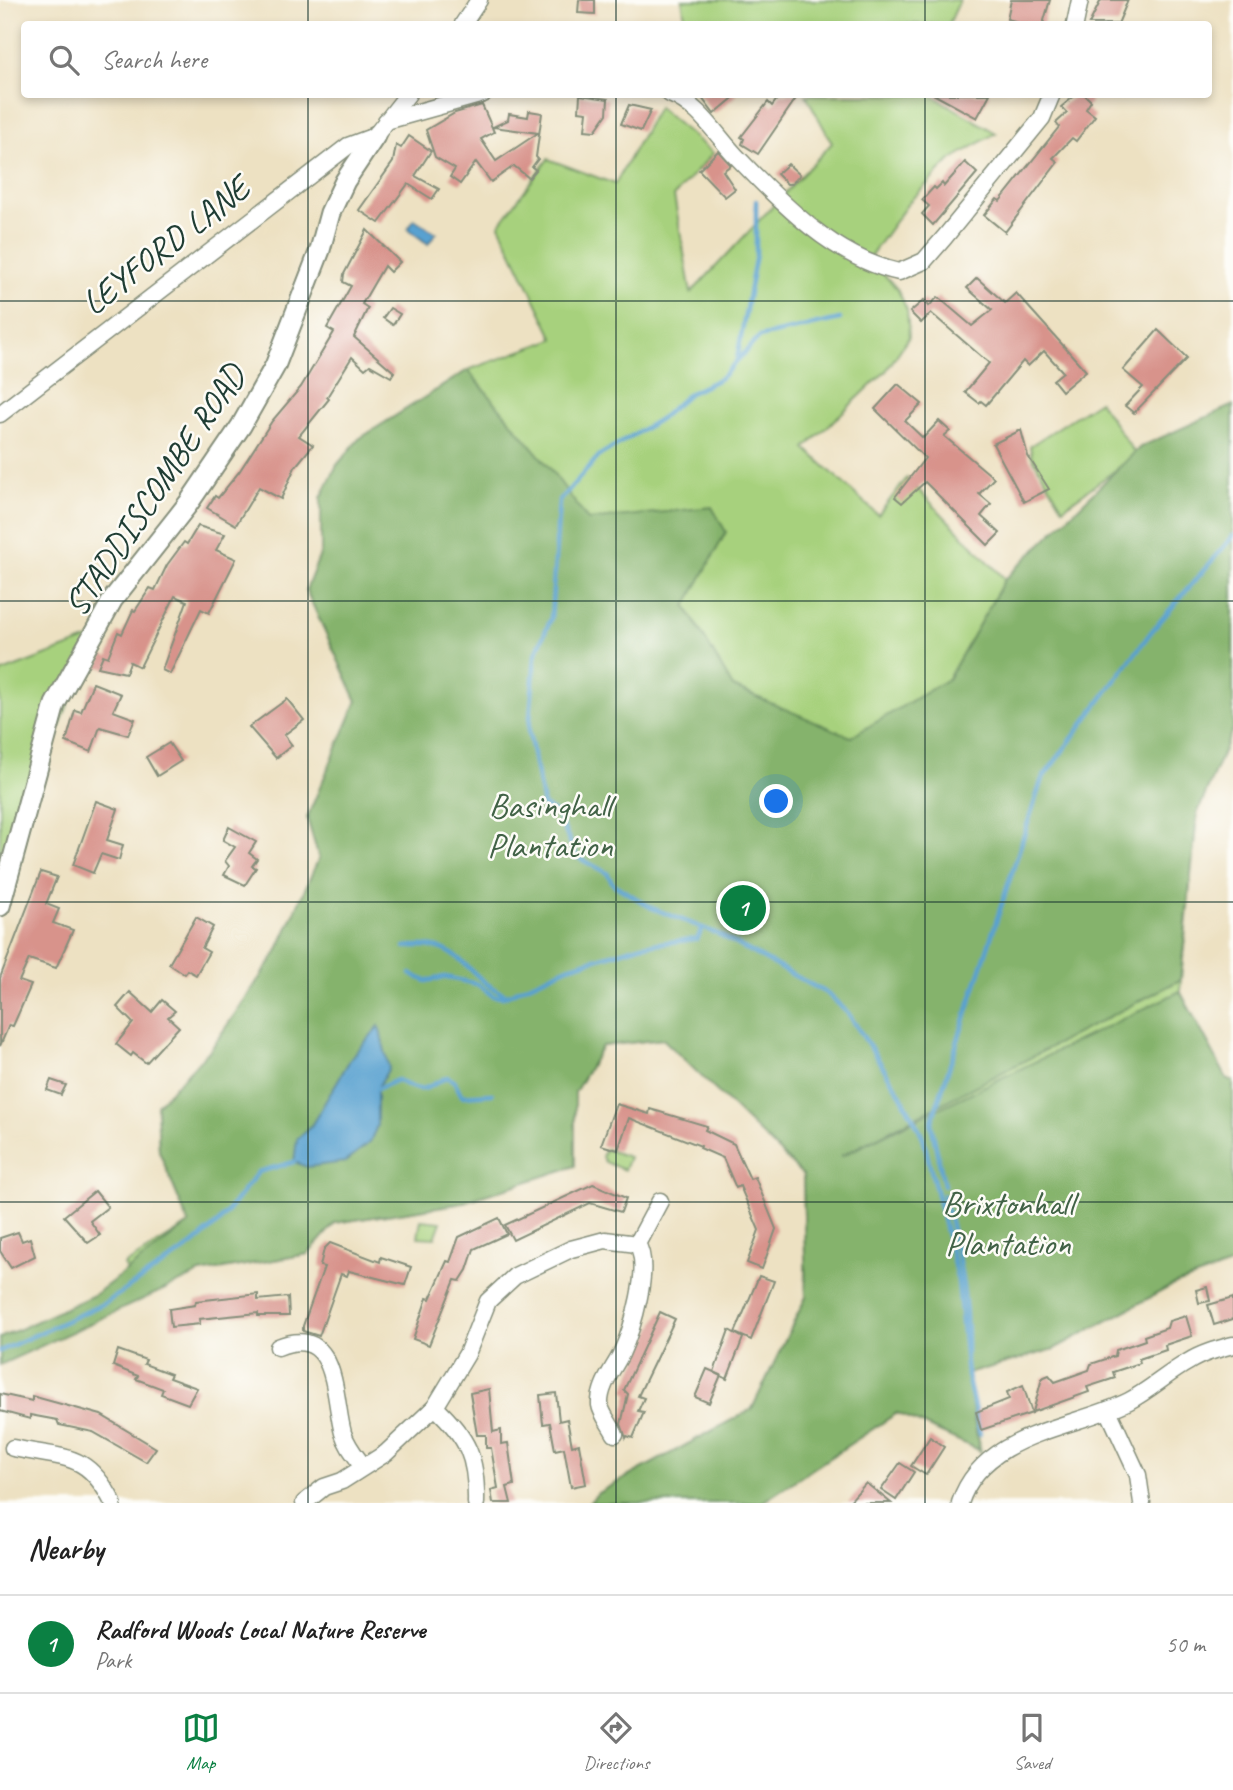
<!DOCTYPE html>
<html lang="en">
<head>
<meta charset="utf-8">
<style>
	:root { --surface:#fff; --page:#f6f6f6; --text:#222; --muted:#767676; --line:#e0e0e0; --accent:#0b8043 }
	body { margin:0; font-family:Caveat,sans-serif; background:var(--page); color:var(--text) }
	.you { position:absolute; left:777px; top:802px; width:24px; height:24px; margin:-18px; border:5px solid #fff; border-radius:50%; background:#1a73e8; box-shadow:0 0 0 10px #1a73e833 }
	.badge { display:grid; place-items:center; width:46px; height:46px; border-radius:50%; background:var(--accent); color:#fff; font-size:23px; font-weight:700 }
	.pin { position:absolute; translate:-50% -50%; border:4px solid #fff; box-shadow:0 2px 7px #0006 }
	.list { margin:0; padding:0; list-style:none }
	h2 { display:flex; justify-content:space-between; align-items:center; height:91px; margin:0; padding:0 28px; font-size:30px }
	h2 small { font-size:23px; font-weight:400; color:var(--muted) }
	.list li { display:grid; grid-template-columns:46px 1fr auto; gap:21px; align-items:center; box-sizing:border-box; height:98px; padding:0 28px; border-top:2px solid var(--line) }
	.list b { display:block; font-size:26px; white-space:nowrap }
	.list p { margin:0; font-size:23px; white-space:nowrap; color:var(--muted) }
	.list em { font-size:23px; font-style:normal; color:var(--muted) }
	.icon { flex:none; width:38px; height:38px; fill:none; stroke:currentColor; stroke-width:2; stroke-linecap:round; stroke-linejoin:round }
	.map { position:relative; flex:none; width:1233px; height:1503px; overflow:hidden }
	.search { position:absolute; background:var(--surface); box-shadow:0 4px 10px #0003; left:21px; right:21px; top:21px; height:77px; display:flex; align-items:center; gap:18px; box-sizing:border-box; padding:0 24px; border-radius:7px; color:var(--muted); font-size:26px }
	.sheet { height:189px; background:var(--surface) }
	nav { display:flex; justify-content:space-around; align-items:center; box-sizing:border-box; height:98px; border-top:2px solid var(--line); background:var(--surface); font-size:19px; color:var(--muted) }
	nav a { display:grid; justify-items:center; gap:4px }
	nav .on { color:var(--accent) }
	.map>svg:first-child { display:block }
	.green { fill:#a7d17d; stroke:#638758; stroke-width:2 }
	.forest { fill:#85b36c; stroke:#527850; stroke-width:2 }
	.water { fill:#59a1d0; stroke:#3c6f82; stroke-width:2 }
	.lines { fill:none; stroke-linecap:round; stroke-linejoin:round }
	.stream { stroke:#59a1d0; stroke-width:4.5 }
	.building { fill:#d8938b }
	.minor-casing { stroke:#868f7b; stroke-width:19 }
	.tertiary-casing { stroke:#868f7b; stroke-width:23 }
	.minor { stroke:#fff; stroke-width:16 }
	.tertiary { stroke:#fff; stroke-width:19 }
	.grid { fill:none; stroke:#1f3d34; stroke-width:2; stroke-opacity:0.55 }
	.labels { text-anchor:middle; stroke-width:5; stroke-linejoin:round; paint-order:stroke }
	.street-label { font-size:35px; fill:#1f3d34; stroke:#fdfcf7 }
	.park-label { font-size:35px; fill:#416246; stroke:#fdfcf7 }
</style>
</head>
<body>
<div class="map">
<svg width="1233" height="1503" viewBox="0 0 1233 1503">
	<rect width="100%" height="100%" fill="#fdfcf7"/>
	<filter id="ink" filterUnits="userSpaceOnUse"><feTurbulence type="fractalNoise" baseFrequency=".0143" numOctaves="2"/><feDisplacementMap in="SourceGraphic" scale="14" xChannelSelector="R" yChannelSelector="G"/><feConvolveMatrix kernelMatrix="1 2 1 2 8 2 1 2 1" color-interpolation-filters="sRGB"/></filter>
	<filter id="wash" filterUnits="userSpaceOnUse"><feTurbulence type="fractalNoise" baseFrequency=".00686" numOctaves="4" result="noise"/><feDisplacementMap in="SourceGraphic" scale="28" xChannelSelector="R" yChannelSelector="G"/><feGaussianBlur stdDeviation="1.57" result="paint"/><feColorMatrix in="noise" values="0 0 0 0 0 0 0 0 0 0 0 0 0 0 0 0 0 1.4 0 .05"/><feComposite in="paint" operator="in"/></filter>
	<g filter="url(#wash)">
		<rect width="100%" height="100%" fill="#ede1c2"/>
		<g class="green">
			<path d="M 682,0 L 960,0 L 949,24 L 686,24 Z"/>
			<path d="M 806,95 L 931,95 L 996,133 L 952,159 L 909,202 L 869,258 L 898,290 L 907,310 L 909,337 L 886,371 L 805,448 L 878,515 L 907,478 L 1005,579 L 948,679 L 887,716 L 889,740 L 1233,728 L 1197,814 L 1180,991 L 1227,1079 L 1233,1081 L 1233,1264 L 1173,1285 L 1054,1349 L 967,1374 L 981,1452 L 959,1437 L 897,1413 L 761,1503 L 589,1503 L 598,1493 L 752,1409 L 806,1297 L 803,1175 L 664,1039 L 602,1046 L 575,1092 L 575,1166 L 457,1204 L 335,1223 L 308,1254 L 200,1273 L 143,1297 L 124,1265 L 189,1224 L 159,1151 L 157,1105 L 211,1049 L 276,954 L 319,858 L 307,818 L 357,701 L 306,590 L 321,552 L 321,498 L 337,465 L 359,439 L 468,370 L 554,339 L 499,225 L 548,159 L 615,184 L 658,107 L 713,153 L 674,196 L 691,293 L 832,143 Z"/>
			<path d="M 1099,401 L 1136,455 L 1063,508 L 1032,457 L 1030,446 Z"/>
			<path d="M 92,638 L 0,892 L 0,673 Z"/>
			<path d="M 605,1149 L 629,1157 L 624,1170 L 605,1162 L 602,1157 Z"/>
			<path d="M 421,1220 L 441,1222 L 435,1238 L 418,1237 Z"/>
		</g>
		<path class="forest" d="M 468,370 L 549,467 L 588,520 L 712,507 L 726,532 L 686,606 L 733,687 L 851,737 L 948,679 L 1005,579 L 1140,447 L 1233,405 L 1233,728 L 1197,814 L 1180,980 L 841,1156 L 1180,991 L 1227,1079 L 1233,1081 L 1233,1264 L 1173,1285 L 1054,1349 L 967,1374 L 979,1450 L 897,1413 L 761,1503 L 589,1503 L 598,1493 L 752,1409 L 806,1297 L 803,1175 L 663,1039 L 602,1046 L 575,1092 L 575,1166 L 457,1204 L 335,1223 L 308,1254 L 200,1273 L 0,1365 L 0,1338 L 94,1295 L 189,1224 L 159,1151 L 157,1105 L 211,1049 L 276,954 L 319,858 L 307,818 L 357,701 L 306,590 L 321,552 L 321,498 L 337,465 L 359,439 Z"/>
		<g class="water">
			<path d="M 414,219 L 436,233 L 428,244 L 408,229 Z"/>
			<path d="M 379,1026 L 389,1068 L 377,1089 L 377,1126 L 370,1142 L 345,1162 L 307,1167 L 294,1162 L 297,1139 L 311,1126 L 351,1058 Z"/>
		</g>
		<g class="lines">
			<g class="stream">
				<path d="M 840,319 L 759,337 L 721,378 L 688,394 L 660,419 L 600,455 L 559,501 L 551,618 L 535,656 L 529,732 L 543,805 L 557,814 L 577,857 L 607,873 L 613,884 L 652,908 L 718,934 L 828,994 L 848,1013 L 901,1095 L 923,1137 L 958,1281 L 967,1374"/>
				<path d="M 737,359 L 756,254 L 756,201"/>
				<path d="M 405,947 C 466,939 462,977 507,995"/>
				<path d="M 411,974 L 426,981 L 445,977 L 477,984 L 493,996 L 503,997 L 568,967 L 643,945 L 697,939 L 703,928"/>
				<path d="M 377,1089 L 397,1080 C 424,1095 422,1090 447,1077 L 454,1081 L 462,1096 L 492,1094"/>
				<path d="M 944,1185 L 931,1124 L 1042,779 L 1151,632 L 1233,536"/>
				<path d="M 943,1195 C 958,1248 968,1297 967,1352"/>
				<path d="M 0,1351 L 107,1302 L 191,1246 L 219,1222 L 258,1172 L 294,1162"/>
				<path d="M 967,1375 L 980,1434"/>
			</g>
		</g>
		<g id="blocks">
			<g class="building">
				<path d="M 579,0 L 595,0 L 595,14 L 578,13 Z"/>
				<path d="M 1011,0 L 1050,0 L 1043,24 L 1014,24 L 1015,21 L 1007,19 Z"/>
				<path d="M 1101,0 L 1128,0 L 1118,24 L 1089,24 Z"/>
				<path d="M 699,94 L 738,94 L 714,114 Z"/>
				<path d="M 781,94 L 799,94 L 758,154 L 742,144 L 744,139 L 741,137 L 768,102 L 772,106 Z"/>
				<path d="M 933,94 L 990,94 L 977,118 Z"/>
				<path d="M 1077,94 L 1084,94 L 1091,101 L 1086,109 L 1095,116 L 1076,141 L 1072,138 L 1053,158 L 1058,162 L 1005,232 L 984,215 L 997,199 L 1000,201 L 1059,127 L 1056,123 L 1067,113 L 1061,107 Z"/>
				<path d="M 580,95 L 608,99 L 607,114 L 595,131 L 585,130 L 587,112 L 579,111 Z"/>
				<path d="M 482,105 L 494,132 L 481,139 L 496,161 L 538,133 L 493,127 L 508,120 L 509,114 L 528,117 L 529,111 L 542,113 L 536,157 L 538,159 L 532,167 L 536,170 L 529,178 L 514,166 L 491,182 L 476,162 L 460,184 L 450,177 L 455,169 L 435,157 L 426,130 L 455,113 Z"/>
				<path d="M 629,105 L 651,110 L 641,131 L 621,124 Z"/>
				<path d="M 409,136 L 431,151 L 415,176 L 439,189 L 432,199 L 408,184 L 379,223 L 359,210 L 393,162 L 396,145 L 401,148 Z"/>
				<path d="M 718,151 L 731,165 L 723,171 L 735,189 L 725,197 L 699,170 Z"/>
				<path d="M 965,162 L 977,173 L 933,225 L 922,214 L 929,206 L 922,200 L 934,187 L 936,189 L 942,183 L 944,186 Z"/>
				<path d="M 788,164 L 800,175 L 792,184 L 787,184 L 777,174 Z"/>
				<path d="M 367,230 L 400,262 L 390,272 L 384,266 L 362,304 L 368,308 L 354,337 L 394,372 L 391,377 L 370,365 L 365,369 L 352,357 L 327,397 L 329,399 L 299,436 L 313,445 L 295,467 L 281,499 L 259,487 L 236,525 L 207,508 L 215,496 L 218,498 L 239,472 L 272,421 L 301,387 L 334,332 L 327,328 L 351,286 L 343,282 L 344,274 Z"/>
				<path d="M 977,278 L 1005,303 L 1016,293 L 1086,371 L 1062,391 L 1053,380 L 1063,372 L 1044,351 L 1028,366 L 1023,361 L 986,405 L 981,401 L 979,403 L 965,392 L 989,363 L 931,313 L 921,323 L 910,312 L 924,300 L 929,306 L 938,297 L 972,326 L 992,310 L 967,288 Z"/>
				<path d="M 390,308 L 400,314 L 393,325 L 383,318 Z"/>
				<path d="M 1158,330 L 1187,358 L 1134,413 L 1125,406 L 1143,387 L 1123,370 Z"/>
				<path d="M 898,384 L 922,404 L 905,421 L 923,438 L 939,421 L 950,431 L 944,436 L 994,478 L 979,494 L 991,504 L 981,516 L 1000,533 L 988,545 L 925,482 L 902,503 L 895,497 L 925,458 L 875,409 Z"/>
				<path d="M 1021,430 L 1028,456 L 1049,489 L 1024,502 L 993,444 Z"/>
				<path d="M 198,526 L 225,534 L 216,550 L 236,559 L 209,613 L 201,609 L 170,674 L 162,670 L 187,601 L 175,596 L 140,667 L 130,662 L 126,673 L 98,667 L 103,655 L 108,657 L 118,632 L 122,634 L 133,610 L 135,611 L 150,588 L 155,590 L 167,565 L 184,542 L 187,544 Z"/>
				<path d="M 93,683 L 121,694 L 113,711 L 135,719 L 128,735 L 100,727 L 91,752 L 66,742 L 75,710 L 81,712 Z"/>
				<path d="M 287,699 L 304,720 L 284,735 L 292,745 L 276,758 L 249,727 Z"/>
				<path d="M 169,743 L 181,761 L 157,776 L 146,757 Z"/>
				<path d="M 96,801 L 118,809 L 107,840 L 123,845 L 119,860 L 101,854 L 93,873 L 73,865 Z"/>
				<path d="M 229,827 L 256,842 L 249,853 L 257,859 L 252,866 L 256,868 L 245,885 L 224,875 L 229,866 L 225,861 L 235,847 L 223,840 Z"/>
				<path d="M 41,872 L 57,877 L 46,904 L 59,909 L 53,923 L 73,930 L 56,968 L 29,959 L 19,981 L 31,985 L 13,1026 L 9,1025 L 0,1046 L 0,978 Z"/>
				<path d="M 196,917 L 213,927 L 202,948 L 209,952 L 196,975 L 187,970 L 184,974 L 169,964 Z"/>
				<path d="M 130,992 L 152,1012 L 162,1000 L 175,1011 L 168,1017 L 179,1027 L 146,1063 L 133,1053 L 131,1056 L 116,1044 L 133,1023 L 117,1007 Z"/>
				<path d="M 51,1080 L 66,1085 L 61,1095 L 47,1090 Z"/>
				<path d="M 616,1104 L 649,1114 L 650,1109 L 707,1126 L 705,1130 L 734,1144 L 750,1179 L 755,1177 L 776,1229 L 762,1269 L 747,1263 L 759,1230 L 740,1186 L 736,1188 L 723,1158 L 700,1148 L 701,1146 L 629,1118 L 618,1150 L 601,1145 Z"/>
				<path d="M 593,1184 L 626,1198 L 621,1212 L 590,1203 L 513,1240 L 505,1225 Z"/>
				<path d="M 95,1191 L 108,1207 L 90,1221 L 100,1235 L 88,1243 L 64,1216 Z"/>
				<path d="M 499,1218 L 507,1234 L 474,1249 L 467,1270 L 460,1281 L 455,1280 L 429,1345 L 413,1339 L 427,1298 L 430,1299 L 447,1261 L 450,1262 L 459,1237 Z"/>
				<path d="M 18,1232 L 22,1241 L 30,1238 L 35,1256 L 11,1268 L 0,1251 L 0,1238 Z"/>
				<path d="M 330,1243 L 380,1262 L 381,1257 L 411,1267 L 405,1285 L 349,1271 L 347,1276 L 341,1274 L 319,1336 L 303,1331 L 303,1326 L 324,1267 L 320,1266 L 324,1249 Z"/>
				<path d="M 759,1276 L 774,1281 L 751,1340 L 735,1333 Z"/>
				<path d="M 1207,1287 L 1210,1301 L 1199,1303 L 1196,1290 Z"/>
				<path d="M 258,1294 L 258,1300 L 288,1297 L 289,1316 L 258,1316 L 258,1313 L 199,1319 L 200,1324 L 171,1327 L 169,1309 L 195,1305 L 196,1301 Z"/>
				<path d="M 1233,1298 L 1233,1319 L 1214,1325 L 1208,1305 Z"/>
				<path d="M 660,1312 L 675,1319 L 638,1396 L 644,1398 L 638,1411 L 644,1412 L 633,1438 L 627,1436 L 626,1438 L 621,1424 L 628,1394 L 624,1390 Z"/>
				<path d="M 1186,1316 L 1192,1336 L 1165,1345 L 1166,1350 L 1139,1359 L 1140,1363 L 1113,1372 L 1115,1378 L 1087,1387 L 1089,1392 L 1033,1412 L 1042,1378 L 1049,1375 L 1055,1382 L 1089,1370 L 1091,1364 L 1115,1356 L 1116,1350 L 1145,1340 L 1144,1336 L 1167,1328 L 1169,1321 Z"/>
				<path d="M 729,1330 L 743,1338 L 727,1379 L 714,1372 Z"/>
				<path d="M 118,1350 L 146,1360 L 144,1364 L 171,1374 L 169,1378 L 197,1388 L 188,1404 L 161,1394 L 163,1389 L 136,1379 L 138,1376 L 113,1366 Z"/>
				<path d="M 707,1369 L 721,1375 L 709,1403 L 695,1397 Z"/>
				<path d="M 1023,1385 L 1032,1413 L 981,1430 L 976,1412 L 1009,1399 L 1007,1392 Z"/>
				<path d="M 489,1389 L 493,1432 L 501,1430 L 501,1444 L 508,1443 L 514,1485 L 507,1487 L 511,1503 L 493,1503 L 491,1490 L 498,1488 L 491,1448 L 486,1448 L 486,1435 L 477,1435 L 470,1393 Z"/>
				<path d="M 556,1393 L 559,1421 L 567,1419 L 572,1446 L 579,1444 L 586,1484 L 571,1487 L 564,1448 L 555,1450 L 550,1423 L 543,1424 L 540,1395 Z"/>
				<path d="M 0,1394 L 32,1401 L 32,1396 L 101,1415 L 156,1448 L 146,1462 L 93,1432 L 59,1425 L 57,1420 L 30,1415 L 30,1419 L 0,1411 Z"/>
				<path d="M 930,1437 L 944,1447 L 926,1475 L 911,1466 Z"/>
				<path d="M 900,1463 L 914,1472 L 896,1500 L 881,1490 Z"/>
				<path d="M 866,1483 L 891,1503 L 848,1503 Z"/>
			</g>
		</g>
	</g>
	<g filter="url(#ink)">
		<use href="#blocks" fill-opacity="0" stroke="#868f7b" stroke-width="2"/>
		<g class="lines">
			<defs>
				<g id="minor">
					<path d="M 463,24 L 479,0"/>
					<path d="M 1075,24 L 1080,0"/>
					<path d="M 670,94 C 699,105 716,135 736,156 C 780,202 834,258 899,272 L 924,261 L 944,238 L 1042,118 L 1052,94"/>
					<path d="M 386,121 L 483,94"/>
					<path d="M 0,414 L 348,146 L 375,136 L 408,94"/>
					<path d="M 278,1347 C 339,1323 333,1397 343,1433 C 347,1446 355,1455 363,1466"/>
					<path d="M 435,1407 C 468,1438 477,1458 476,1503"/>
					<path d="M 1108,1410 L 1138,1475 L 1142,1503"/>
					<path d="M 615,1434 C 611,1426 601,1413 600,1405 C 599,1386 613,1370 621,1354 C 632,1330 652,1266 637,1244 L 660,1201"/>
					<path d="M 13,1448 C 65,1459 87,1451 113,1503"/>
					<path d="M 304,1503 L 324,1487 L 342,1481 L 386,1453 L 435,1407 L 467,1354 L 488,1301 L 515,1276 L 571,1249 L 590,1244 L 605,1240 L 637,1244"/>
					<path d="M 960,1503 C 983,1432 1073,1429 1129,1401 C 1150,1390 1168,1373 1188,1362 C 1202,1353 1218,1349 1233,1345"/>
				</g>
				<path id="tertiary" d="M 0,906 L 55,704 L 113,599 L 188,504 L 241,426 L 275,366 L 320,250 L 330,213 L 345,181 L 375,136"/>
			</defs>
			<use href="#minor" class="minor-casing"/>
			<use href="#tertiary" class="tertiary-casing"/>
			<use href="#minor" class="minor"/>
			<use href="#tertiary" class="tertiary"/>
		</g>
	</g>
	<path class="grid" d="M 308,0 L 308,24M 616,0 L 616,24M 925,0 L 925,24M 308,94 L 308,1503M 616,94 L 616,1503M 925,94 L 925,1503M 0,301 L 1233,301M 0,601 L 1233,601M 0,902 L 1233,902M 0,1202 L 1233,1202"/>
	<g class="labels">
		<g class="street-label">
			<text transform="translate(165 245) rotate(-38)" y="12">LEYFORD LANE</text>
			<text transform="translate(154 490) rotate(-56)" y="12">STADDISCOMBE ROAD</text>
		</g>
		<g class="park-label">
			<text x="550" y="817">Basinghall<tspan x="550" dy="40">Plantation</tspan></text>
			<text x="1008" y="1215">Brixtonhall<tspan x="1008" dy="40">Plantation</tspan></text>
		</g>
	</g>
</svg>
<div class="you"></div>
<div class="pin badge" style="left:743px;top:908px">1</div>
<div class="search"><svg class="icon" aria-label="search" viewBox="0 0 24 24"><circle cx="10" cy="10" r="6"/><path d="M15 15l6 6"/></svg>Search here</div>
</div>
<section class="sheet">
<h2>Nearby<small></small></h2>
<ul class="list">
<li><span class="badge">1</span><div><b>Radford Woods Local Nature Reserve</b><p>Park</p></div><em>50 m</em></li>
</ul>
</section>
<nav>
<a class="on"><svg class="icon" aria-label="map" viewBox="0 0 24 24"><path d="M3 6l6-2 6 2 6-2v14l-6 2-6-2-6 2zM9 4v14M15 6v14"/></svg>Map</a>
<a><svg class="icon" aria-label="directions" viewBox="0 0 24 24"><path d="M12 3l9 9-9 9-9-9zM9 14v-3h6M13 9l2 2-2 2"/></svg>Directions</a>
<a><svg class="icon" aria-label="saved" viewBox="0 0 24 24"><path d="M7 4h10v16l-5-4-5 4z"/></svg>Saved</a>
</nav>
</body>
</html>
